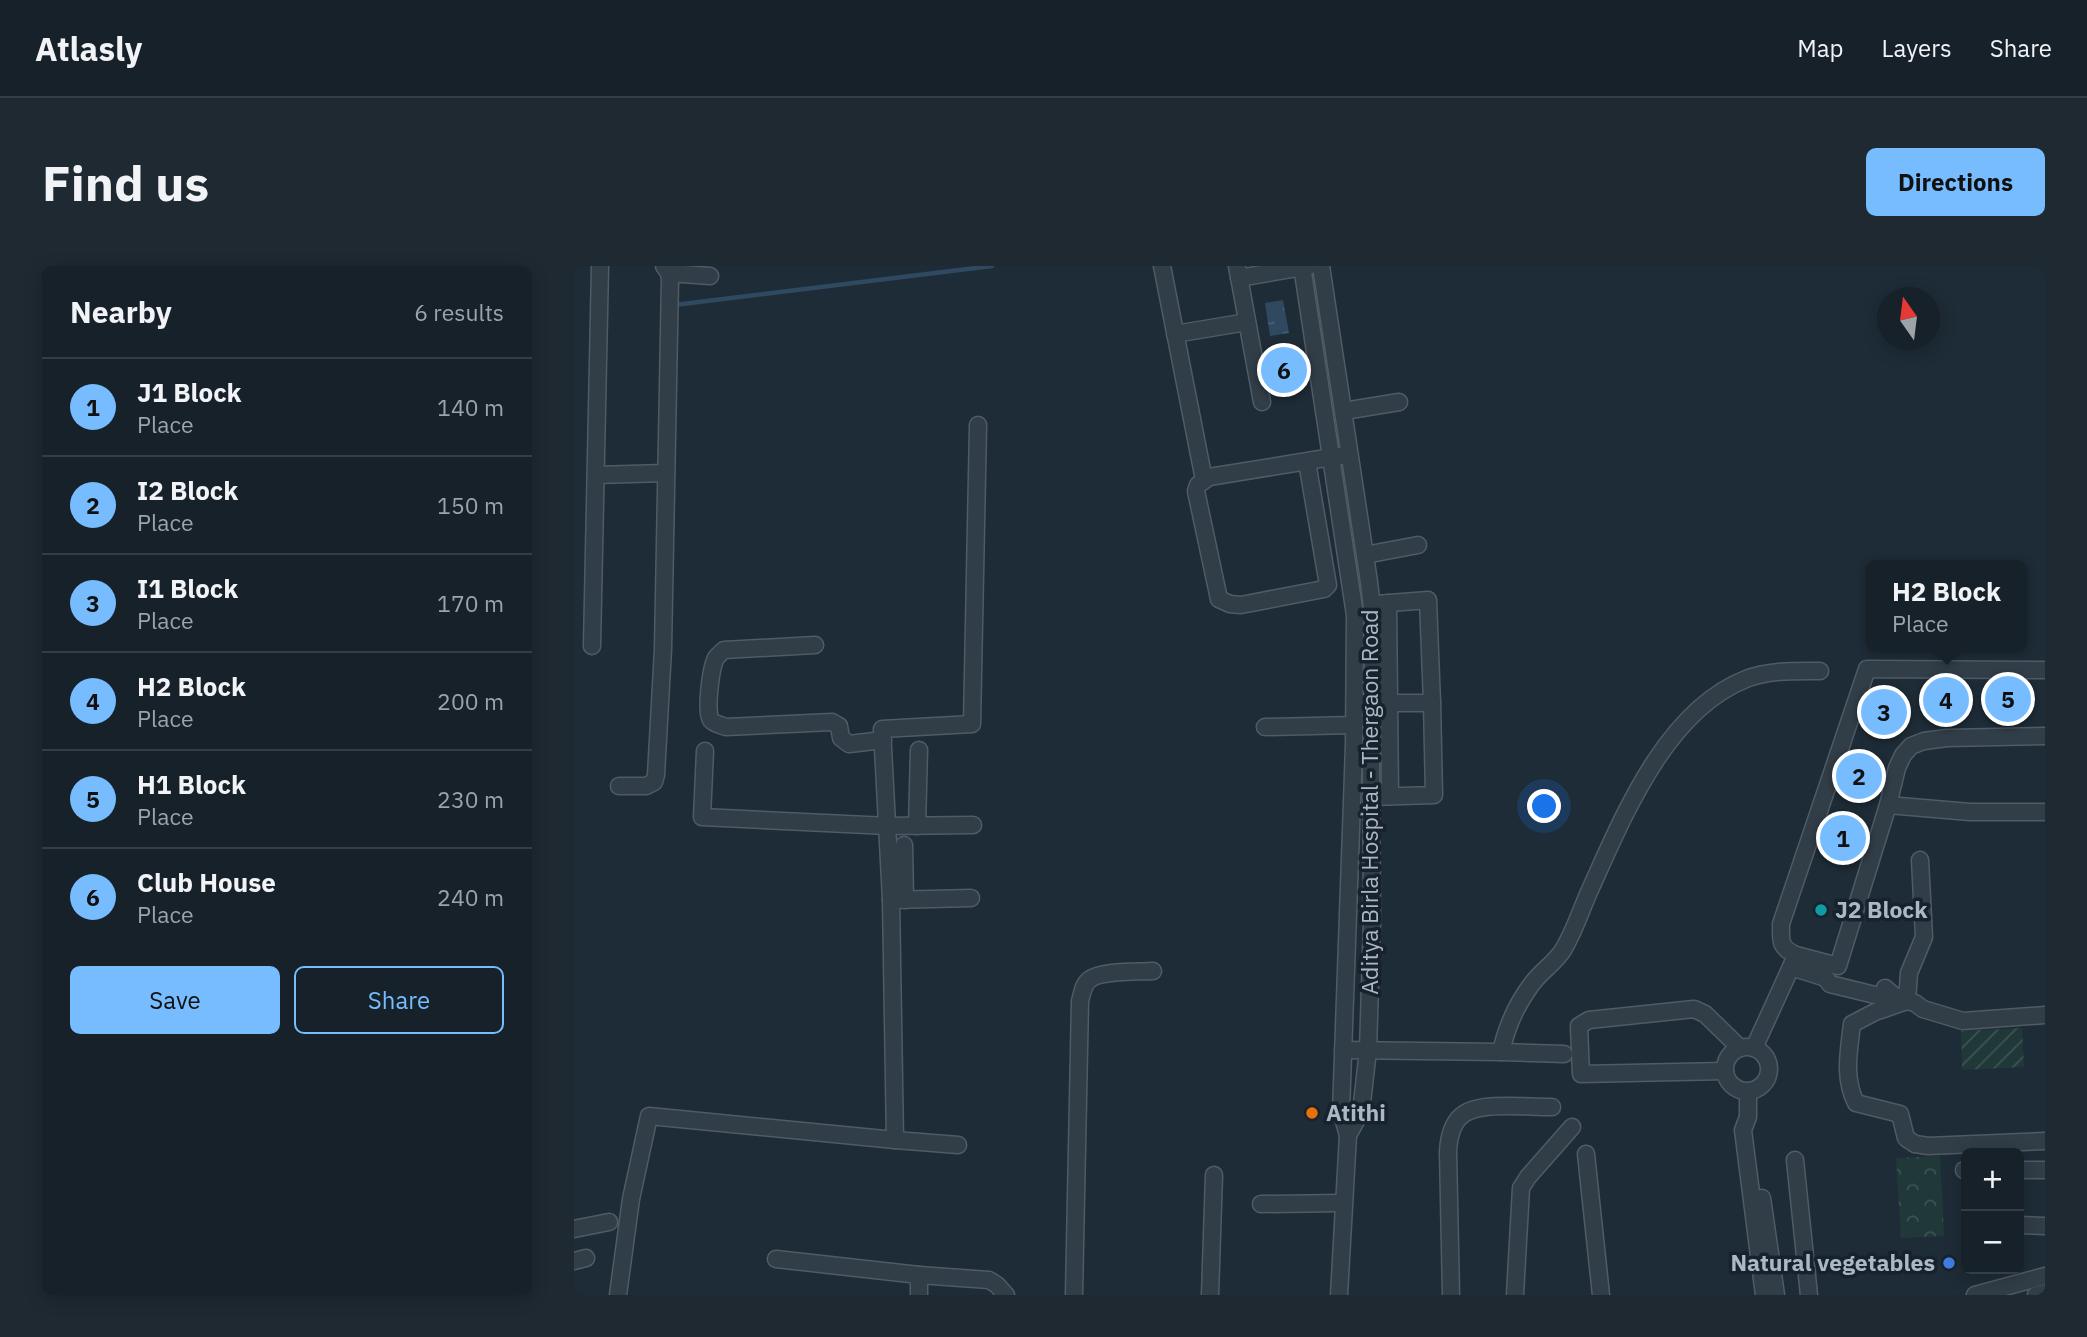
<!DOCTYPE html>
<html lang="en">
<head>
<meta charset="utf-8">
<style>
	:root { --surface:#162129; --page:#1f2931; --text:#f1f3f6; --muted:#9ea3a8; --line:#353e46; --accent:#76bcff }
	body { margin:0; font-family:"IBM Plex Sans",sans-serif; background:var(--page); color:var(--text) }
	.controls { position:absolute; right:21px; bottom:21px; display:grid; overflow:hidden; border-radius:10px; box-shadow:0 4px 18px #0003 }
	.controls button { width:63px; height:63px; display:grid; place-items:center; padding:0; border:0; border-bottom:2px solid var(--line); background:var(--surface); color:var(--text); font:35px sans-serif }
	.compass { position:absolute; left:1303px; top:21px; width:63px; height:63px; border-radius:50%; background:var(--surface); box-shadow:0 4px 18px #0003; rotate:346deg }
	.you { position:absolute; left:971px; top:541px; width:24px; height:24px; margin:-18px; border:5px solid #fff; border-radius:50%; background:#1a73e8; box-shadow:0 0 0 10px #1a73e833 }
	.badge { display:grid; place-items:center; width:46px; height:46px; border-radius:50%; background:var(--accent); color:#111; font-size:23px; font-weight:700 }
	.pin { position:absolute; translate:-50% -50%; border:4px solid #fff; box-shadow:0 2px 7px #0006 }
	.popup { position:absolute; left:1292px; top:294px; width:161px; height:91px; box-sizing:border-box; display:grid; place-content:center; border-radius:10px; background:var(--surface); filter:drop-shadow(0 2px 5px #0005); font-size:23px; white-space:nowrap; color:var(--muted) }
	.popup b { font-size:26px; color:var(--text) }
	.popup::after { content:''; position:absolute; left:50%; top:100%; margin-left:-14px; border:14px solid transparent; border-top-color:var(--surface) }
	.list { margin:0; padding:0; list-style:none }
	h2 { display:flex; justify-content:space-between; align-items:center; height:91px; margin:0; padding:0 28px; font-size:30px }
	h2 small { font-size:23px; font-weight:400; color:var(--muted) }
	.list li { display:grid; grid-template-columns:46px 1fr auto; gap:21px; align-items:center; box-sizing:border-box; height:98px; padding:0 28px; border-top:2px solid var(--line) }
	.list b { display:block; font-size:26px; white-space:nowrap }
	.list p { margin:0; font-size:23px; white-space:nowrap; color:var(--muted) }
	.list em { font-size:23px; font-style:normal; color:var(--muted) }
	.actions { display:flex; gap:14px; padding:21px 28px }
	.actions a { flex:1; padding:16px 0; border:2px solid var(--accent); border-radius:10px; text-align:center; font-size:24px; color:var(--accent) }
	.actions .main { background:var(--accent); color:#111 }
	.map { position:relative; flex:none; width:1471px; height:1029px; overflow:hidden; border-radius:10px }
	header { display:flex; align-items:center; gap:42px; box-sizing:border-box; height:98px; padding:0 35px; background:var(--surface); border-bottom:2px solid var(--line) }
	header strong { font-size:33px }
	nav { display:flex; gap:38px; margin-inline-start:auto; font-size:24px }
	.intro { display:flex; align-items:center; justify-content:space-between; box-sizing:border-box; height:168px; padding:0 42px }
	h1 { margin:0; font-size:49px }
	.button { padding:18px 32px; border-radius:10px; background:var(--accent); color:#111; font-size:24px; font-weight:700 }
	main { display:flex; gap:42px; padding:0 42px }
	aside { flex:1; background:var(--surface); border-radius:10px; box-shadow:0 4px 18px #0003 }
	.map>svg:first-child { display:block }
	.park { fill:url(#park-crowns) }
	.garden { fill:url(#garden-furrows) }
	.water { fill:url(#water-ripples) }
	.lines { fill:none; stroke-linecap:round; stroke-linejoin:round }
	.stream { stroke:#2f4a60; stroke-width:4.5 }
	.minor-casing { stroke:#4f5b66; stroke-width:19 }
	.minor { stroke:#313d47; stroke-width:16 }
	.culture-dot { fill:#0f9aa8; stroke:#17222c; stroke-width:2.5 }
	.food-dot { fill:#e8710a; stroke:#17222c; stroke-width:2.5 }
	.shop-dot { fill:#3f7fe0; stroke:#17222c; stroke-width:2.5 }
	.labels { text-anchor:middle; stroke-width:7; stroke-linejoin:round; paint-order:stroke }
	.street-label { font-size:23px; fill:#abb8c5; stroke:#17222c }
	.poi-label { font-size:23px; font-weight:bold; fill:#abb8c5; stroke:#17222c; text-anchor:start }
</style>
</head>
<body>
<header>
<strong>Atlasly</strong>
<nav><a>Map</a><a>Layers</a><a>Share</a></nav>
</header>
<div class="intro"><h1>Find us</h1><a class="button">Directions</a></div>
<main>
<aside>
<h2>Nearby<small>6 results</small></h2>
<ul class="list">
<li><span class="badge">1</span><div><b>J1 Block</b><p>Place</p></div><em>140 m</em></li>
<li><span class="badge">2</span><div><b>I2 Block</b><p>Place</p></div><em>150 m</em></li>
<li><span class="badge">3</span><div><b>I1 Block</b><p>Place</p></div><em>170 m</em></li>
<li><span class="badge">4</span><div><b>H2 Block</b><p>Place</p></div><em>200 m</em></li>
<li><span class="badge">5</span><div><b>H1 Block</b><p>Place</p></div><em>230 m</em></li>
<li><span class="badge">6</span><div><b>Club House</b><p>Place</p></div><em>240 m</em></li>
</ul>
<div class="actions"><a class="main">Save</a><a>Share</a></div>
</aside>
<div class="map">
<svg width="1471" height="1029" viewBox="0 0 1471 1029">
	<defs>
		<pattern id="park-crowns" width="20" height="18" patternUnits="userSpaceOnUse" patternTransform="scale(1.75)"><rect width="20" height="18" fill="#203838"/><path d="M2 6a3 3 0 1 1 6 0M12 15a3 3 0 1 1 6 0" fill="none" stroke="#3e5353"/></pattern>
		<pattern id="garden-furrows" width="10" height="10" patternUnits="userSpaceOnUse" patternTransform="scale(1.75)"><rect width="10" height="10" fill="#203838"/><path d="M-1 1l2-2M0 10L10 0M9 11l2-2" fill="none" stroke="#3e5353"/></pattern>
		<pattern id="water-ripples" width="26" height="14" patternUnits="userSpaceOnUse" patternTransform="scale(1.75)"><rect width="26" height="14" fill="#2f4a60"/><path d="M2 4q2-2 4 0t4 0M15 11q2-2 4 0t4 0" fill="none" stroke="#4a6275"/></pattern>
	</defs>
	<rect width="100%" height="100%" fill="#1e2c37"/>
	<path class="park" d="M 1366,890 L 1370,970 L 1327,972 L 1322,892 Z"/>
	<path class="garden" d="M 1448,762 L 1450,801 L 1388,804 L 1387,765 Z"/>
	<path class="water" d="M 709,34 L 715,67 L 696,70 L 691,37 Z"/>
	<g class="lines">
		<path class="stream" d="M 100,39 L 418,0"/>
		<defs>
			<g id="minor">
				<path d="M 588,0 L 630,214"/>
				<path d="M 663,0 L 688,136"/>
				<path d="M 728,0 L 781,349 L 780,479 L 767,845 L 774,869"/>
				<path d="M 747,0 L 795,316 L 799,350 L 799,387 L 797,495 L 798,655 L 794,784 L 787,846 L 774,869 L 765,1029"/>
				<path d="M 95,7 L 136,10"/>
				<path d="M 665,12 L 735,0"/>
				<path d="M 601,68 L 673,56"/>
				<path d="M 770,145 L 825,136"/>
				<path d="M 733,196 L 754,319 L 750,323 L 667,339 L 656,338 L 645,333 L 622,225 L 624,219 L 635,211 L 758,191 L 766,190"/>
				<path d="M 22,209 L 92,207"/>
				<path d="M 791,289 L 844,279"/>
				<path d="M 814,337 L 816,530"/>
				<path d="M 803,338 L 854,334 L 858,437"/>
				<path d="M 241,379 L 150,384 C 147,387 144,389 142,392 C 137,401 131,446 137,454 C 140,458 147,459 152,461 L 258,456 L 265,460 L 267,472 L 275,478 L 309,474"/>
				<path d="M 18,380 L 26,0"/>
				<path d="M 789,437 L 858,437 L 860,529 L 797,531"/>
				<path d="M 691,461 L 780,459"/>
				<path d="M 131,485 L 128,551 L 314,560 L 399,559"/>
				<path d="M 45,520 L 72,520 L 80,516 L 82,509 L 89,383 L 96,13 L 95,7 L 90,0"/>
				<path d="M 1314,539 L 1396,546 L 1471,546"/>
				<path d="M 343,560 L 345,484"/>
				<path d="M 330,579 L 331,634"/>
				<path d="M 1346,594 L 1350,671 L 1335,707 L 1333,735 L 1341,737 L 1349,743 L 1389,755 L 1471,749"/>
				<path d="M 317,634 L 397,632"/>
				<path d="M 1222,689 L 1264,700 L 1314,539 L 1323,502 L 1329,489 L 1337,480 L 1350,475 L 1373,472 L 1471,470"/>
				<path d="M 1311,722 L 1319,729 L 1333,735 L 1301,746 L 1278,758 C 1275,785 1269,811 1282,837 L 1326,848 L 1332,872 L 1341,878 L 1354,880 L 1471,875"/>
				<path d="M 1319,729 L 1309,731 L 1256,718 L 1252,712 L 1217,701 L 1222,689 C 1205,681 1207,675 1207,658 L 1293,403 L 1471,404"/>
				<circle cx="1173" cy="803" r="22"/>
				<path d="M 1180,782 L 1217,701"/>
				<path d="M 769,784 L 927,786 C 932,763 943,738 957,719 C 966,706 981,697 989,684 C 1000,666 1007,644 1015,626 C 1049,551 1091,445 1172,413 C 1195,404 1221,405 1246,405"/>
				<path d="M 927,786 L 990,788"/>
				<path d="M 1151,805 L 1007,808 L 1005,760 L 1015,754 L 1120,743 L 1131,748 L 1166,782"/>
				<path d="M 1174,825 L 1174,851 L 1169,864 L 1190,1029"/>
				<path d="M 321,874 L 384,879"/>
				<path d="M 1012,888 L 1027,1029"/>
				<path d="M 1221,894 L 1235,1029"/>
				<path d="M 1390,904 L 1392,904"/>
				<path d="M 1445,904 L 1471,904"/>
				<path d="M 1188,932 L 1202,1029"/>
				<path d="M 687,938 L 769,937"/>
				<path d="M 1445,959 L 1471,960"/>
				<path d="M 0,963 L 35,956"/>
				<path d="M 202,993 L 345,1009 L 345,1029"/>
				<path d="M 0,995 L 12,992"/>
				<path d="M 345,1009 L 415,1014 L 423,1019 L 432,1029"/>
				<path d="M 44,1029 L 57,933 L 75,850 L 321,874 L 317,634 L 308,463 L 398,458 L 404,159"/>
				<path d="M 500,1029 L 506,735 C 508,728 509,719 515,714 C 527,704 563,706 579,705"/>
				<path d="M 636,1029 L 640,909"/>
				<path d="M 877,1029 L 874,886 C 876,844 897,840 934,840 C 949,840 963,841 978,841"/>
				<path d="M 941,1029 L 947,922 L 954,911 L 998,861"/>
				<path d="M 1401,1029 L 1471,1010"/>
				<path d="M 1462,1029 L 1471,1027"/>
			</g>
		</defs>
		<use href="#minor" class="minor-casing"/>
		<use href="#minor" class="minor"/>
	</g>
	<circle class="culture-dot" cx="1247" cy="644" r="7"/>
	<circle class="food-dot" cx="738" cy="847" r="7"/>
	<circle class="shop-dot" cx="1375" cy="997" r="7"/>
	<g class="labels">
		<g class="street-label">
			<text transform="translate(796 536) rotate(-90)" y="8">Aditya Birla Hospital - Thergaon Road</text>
		</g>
		<g class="poi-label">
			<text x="1261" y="652">J2 Block</text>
			<text x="752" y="855">Atithi</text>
			<text x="1361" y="1005" text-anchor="end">Natural vegetables</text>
		</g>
	</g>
</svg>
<div class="controls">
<button>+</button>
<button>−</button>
</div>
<svg class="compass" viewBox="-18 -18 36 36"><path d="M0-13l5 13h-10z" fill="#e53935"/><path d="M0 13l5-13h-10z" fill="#9ea3a8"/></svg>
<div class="you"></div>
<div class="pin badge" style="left:1269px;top:572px">1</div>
<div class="pin badge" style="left:1285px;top:510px">2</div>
<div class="pin badge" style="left:1310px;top:446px">3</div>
<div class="pin badge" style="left:1372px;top:434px">4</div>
<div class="popup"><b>H2 Block</b>Place</div>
<div class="pin badge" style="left:1434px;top:433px">5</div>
<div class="pin badge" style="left:710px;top:104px">6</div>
</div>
</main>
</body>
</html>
